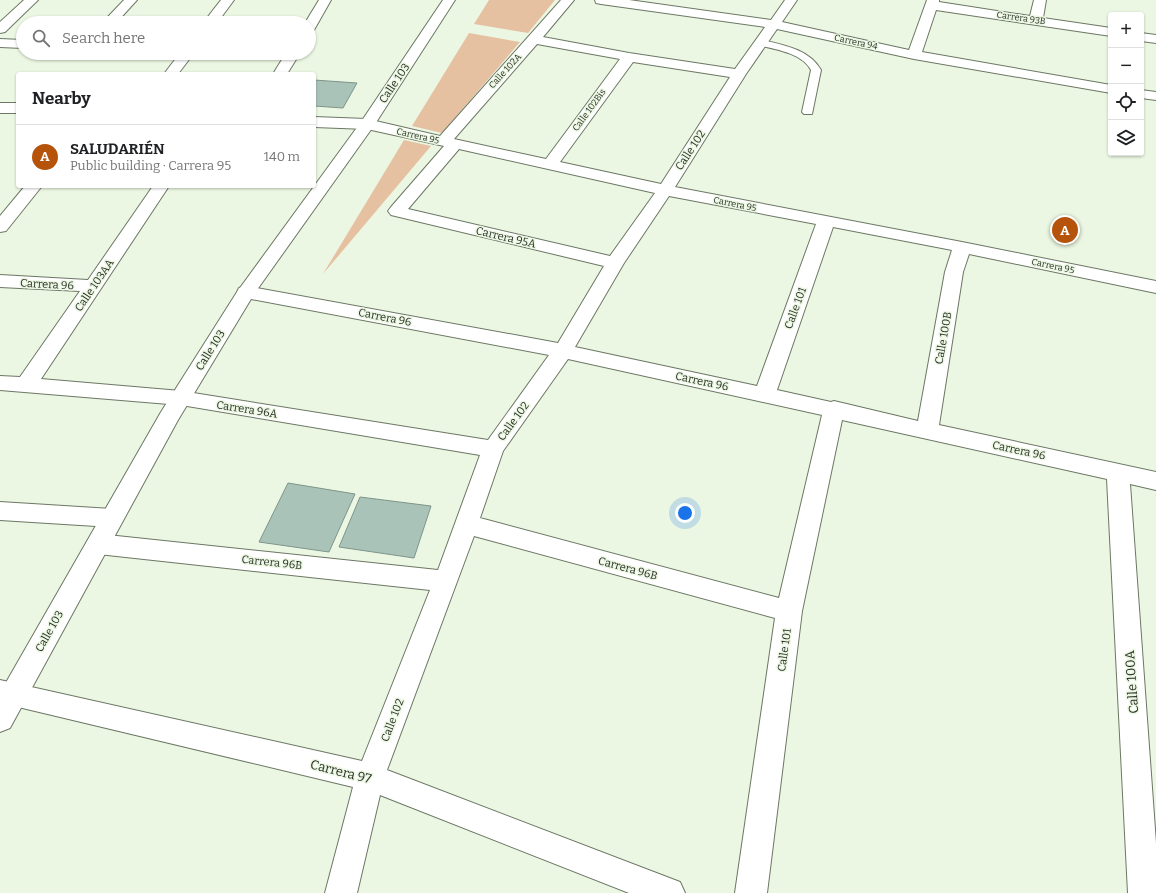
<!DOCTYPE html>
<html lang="en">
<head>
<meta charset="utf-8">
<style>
	:root { --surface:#fff; --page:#f2f2f2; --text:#202124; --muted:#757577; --line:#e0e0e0; --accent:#b45309 }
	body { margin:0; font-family:Bitter,serif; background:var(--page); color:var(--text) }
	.controls { position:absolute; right:12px; top:12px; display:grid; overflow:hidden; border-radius:4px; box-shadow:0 1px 3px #0004 }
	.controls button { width:36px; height:36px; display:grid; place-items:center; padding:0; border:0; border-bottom:1px solid var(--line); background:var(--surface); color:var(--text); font:20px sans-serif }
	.you { position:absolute; left:685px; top:513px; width:14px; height:14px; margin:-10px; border:3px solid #fff; border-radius:50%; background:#1a73e8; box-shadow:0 0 0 6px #1a73e833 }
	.badge { display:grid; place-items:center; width:26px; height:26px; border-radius:50%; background:var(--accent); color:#fff; font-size:13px; font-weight:700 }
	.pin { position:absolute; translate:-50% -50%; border:2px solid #fff; box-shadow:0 1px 4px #0006 }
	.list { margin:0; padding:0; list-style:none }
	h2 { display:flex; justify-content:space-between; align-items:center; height:52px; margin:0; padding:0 16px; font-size:17px }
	h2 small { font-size:13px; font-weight:400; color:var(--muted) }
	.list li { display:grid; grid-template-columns:26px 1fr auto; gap:12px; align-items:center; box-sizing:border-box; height:64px; padding:0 16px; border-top:1px solid var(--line) }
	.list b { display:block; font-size:15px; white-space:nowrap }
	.list p { margin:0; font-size:13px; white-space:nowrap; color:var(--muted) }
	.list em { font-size:13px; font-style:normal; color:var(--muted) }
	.icon { flex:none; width:22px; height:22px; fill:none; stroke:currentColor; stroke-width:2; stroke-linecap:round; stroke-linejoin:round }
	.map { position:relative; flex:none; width:1156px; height:893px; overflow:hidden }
	.search { position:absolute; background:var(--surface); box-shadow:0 1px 3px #0004; left:16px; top:16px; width:300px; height:44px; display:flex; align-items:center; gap:10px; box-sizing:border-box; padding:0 14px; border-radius:22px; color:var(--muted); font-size:15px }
	.panel { position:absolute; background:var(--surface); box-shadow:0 1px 3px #0004; left:16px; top:72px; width:300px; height:116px; border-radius:4px }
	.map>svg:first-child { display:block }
	.green { fill:#e5c1a2 }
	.building { fill:#aac3b8; stroke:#7e958b }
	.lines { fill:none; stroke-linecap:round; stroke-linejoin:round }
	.lane-casing { stroke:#6c7764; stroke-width:2 }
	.street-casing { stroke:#6c7764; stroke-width:2 }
	.secondary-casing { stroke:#6c7764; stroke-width:2 }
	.lane { fill:#fff; fill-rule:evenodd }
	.street { fill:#fff; fill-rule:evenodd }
	.secondary { fill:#fff; fill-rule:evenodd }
	.labels { text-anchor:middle; stroke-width:3; stroke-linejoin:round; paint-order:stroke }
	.far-street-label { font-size:9px; fill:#2a2f27; stroke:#ebf7e2 }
	.street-label { font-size:11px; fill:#2a2f27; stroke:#ebf7e2 }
	.near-street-label { font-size:13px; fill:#2a2f27; stroke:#ebf7e2 }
</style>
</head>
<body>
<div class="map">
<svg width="1156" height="893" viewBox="0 0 1156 893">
	<rect width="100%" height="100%" fill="#ebf7e2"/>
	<g class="green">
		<path d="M 489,0 L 555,0 L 528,33 L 474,24 Z"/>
		<path d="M 469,33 L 520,42 L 442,133 L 412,126 Z"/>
		<path d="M 404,140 L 431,146 L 323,274 Z"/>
	</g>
	<g class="building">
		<path d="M 314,80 L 357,83 L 343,108 L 314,106 Z"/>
		<path d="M 288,483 L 355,494 L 329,552 L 259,542 Z"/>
		<path d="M 360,497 L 431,506 L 414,558 L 339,547 Z"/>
	</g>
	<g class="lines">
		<defs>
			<path id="lane" d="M 762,40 C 783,45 809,49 821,70 L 812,114 L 804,114 L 802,112 L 811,70 C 802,53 775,49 758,45 L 757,43 L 758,41 Z"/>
			<g id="street">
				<path d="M 24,0 L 38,0 L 5,32 L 0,33 L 0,22 Z"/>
				<path d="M 124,0 L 137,0 L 116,23 L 102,23 Z"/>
				<path d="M 221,0 L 234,0 L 217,23 L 203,23 Z"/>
				<path d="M 319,0 L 331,0 L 314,30 L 309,31 L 309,23 L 305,23 Z"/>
				<path d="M 561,0 L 574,0 L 543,37 L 629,53 L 735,69 L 765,27 L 601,4 L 596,3 L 595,0 L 629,0 L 771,20 L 785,0 L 797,0 L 782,22 L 909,50 L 927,0 L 939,0 L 939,2 L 1030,16 L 1034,0 L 1046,0 L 1043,18 L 1111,28 L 1111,36 L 936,10 L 922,52 L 1111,85 L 1111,93 L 914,59 L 777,29 L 746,74 L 675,187 L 962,242 L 1156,281 L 1156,293 L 969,254 L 963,272 L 939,425 L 1156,472 L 1156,490 L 1130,484 L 1156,843 L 1156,893 L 1128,893 L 1107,479 L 842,420 L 802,611 L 767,893 L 735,893 L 775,618 L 474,536 L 387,770 L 680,882 L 685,893 L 629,893 L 380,795 L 357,893 L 325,893 L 353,787 L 14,706 L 0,704 L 0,680 L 362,761 L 430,590 L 98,554 L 90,551 L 86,544 L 90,537 L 98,534 L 438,570 L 480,455 L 181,405 L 0,390 L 0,376 L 20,377 L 80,291 L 0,287 L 0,275 L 88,280 L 153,186 L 169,186 L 41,379 L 181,391 L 488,440 L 549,355 L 246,298 L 239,296 L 237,292 L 239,288 L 246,286 L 558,343 L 604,266 L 391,215 L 388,211 L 391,207 L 444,146 L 367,129 L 314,127 L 314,117 L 367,119 L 440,136 ZM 537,44 L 620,59 L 546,159 L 454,139 ZM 633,62 L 730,77 L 661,184 L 560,162 ZM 459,149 L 655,193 L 610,256 L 408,209 ZM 669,196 L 816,224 L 757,386 L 575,347 L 624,263 ZM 833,227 L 952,250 L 945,272 L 918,421 L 834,401 L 831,402 L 777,390 ZM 568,359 L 822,415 L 779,598 L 480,518 L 503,451 Z"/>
				<path d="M 1141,33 L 1156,35 L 1156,43 L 1141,41 Z"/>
				<path d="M 0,39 L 23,40 L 23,48 L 0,47 Z"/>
				<path d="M 180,53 L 194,53 L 178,74 L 164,74 Z"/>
				<path d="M 286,53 L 300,53 L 287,74 L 273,74 Z"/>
				<path d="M 1141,90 L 1156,92 L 1156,100 L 1141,98 Z"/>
				<rect x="0" y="103" width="18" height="10"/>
				<path d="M 25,186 L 42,186 L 6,231 L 0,232 L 0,216 Z"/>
				<path d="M 0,502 L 112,509 L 120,511 L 124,518 L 120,525 L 112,527 L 0,520 Z"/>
			</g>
			<path id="secondary" d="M 443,0 L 455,0 L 375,124 L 254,294 L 178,420 L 10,728 L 0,732 L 0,693 L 161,412 L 237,292 L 361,122 Z"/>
		</defs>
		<use href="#lane" class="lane-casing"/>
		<use href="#street" class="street-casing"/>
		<use href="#secondary" class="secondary-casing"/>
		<use href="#lane" class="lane"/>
		<use href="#street" class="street"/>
		<use href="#secondary" class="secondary"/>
	</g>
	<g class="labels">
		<g class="far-street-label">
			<text transform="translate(1021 18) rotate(8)" y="3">Carrera 93B</text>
			<text transform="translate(856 42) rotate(12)" y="3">Carrera 94</text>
			<text transform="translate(505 71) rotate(-48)" y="3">Calle 102A</text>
			<text transform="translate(589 110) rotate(-54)" y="3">Calle 102Bis</text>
			<text transform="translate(418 136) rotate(13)" y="3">Carrera 95</text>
			<text transform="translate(735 204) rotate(11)" y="3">Carrera 95</text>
			<text transform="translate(1053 266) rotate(12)" y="3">Carrera 95</text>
		</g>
		<g class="street-label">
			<text transform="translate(394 83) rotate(-56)" y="4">Calle 103</text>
			<text transform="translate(690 150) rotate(-57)" y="4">Calle 102</text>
			<text transform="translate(506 237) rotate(13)" y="4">Carrera 95A</text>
			<text transform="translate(47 284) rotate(3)" y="4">Carrera 96</text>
			<text transform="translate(94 285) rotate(-56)" y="4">Calle 103AA</text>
			<text transform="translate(795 308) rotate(-70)" y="4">Calle 101</text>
			<text transform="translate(385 317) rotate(11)" y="4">Carrera 96</text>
			<text transform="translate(943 338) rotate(-80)" y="4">Calle 100B</text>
			<text transform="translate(210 350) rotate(-58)" y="4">Calle 103</text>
			<text transform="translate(702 381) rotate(12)" y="4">Carrera 96</text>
			<text transform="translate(247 409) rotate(9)" y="4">Carrera 96A</text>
			<text transform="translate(513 421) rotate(-54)" y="4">Calle 102</text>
			<text transform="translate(1019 450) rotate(12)" y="4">Carrera 96</text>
			<text transform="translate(272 562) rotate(6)" y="4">Carrera 96B</text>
			<text transform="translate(628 568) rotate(15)" y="4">Carrera 96B</text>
			<text transform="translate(49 631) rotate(-61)" y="4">Calle 103</text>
			<text transform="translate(784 650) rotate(-82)" y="4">Calle 101</text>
			<text transform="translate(392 720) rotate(-69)" y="4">Calle 102</text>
		</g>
		<g class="near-street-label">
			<text transform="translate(1131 682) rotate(-94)" y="5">Calle 100A</text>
			<text transform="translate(341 771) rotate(14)" y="5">Carrera 97</text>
		</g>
	</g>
</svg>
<div class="controls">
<button>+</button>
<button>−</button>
<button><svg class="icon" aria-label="locate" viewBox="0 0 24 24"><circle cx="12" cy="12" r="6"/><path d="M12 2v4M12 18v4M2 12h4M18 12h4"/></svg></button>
<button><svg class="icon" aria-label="layers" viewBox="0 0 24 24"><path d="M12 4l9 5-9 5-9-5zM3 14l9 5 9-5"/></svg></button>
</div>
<div class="you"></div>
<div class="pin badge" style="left:1065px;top:230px">A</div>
<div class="search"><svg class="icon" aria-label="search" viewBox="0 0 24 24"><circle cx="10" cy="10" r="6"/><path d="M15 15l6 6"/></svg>Search here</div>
<section class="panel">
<h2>Nearby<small></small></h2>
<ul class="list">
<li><span class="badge">A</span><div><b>SALUDARIÉN</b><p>Public building · Carrera 95</p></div><em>140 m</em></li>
</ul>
</section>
</div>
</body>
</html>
